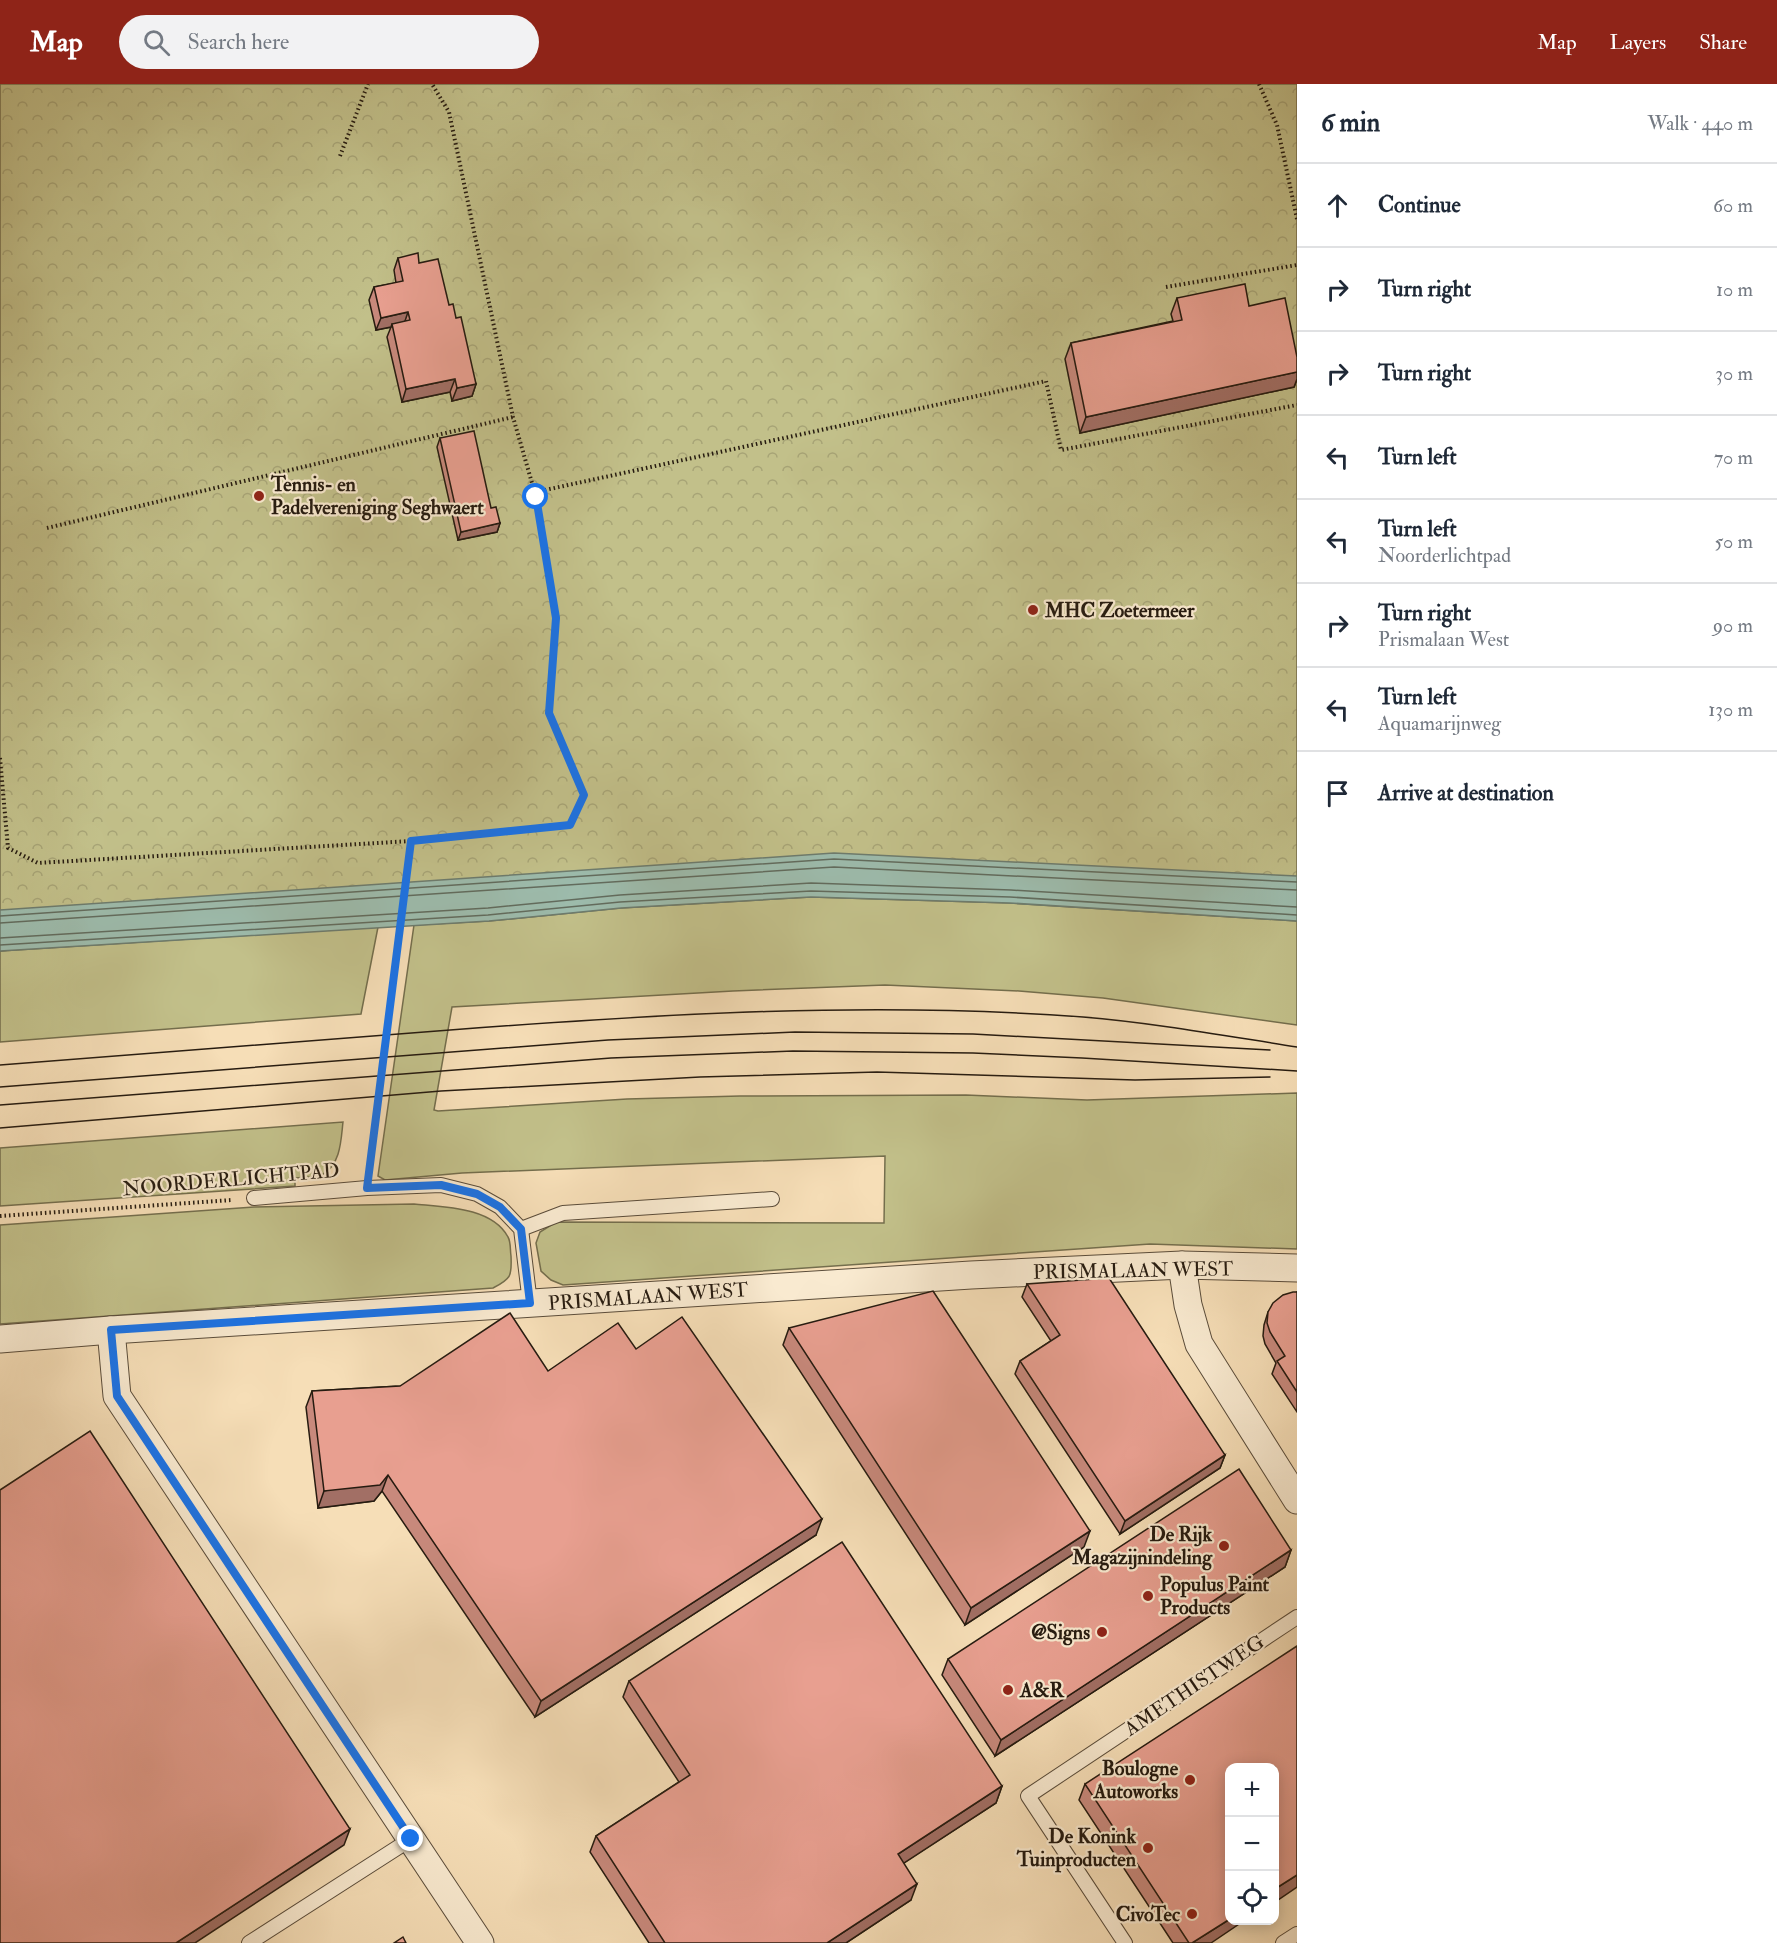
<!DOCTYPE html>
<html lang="en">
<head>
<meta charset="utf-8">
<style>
	:root { --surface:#fff; --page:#f2f2f3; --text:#1f2937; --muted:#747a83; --line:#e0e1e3; --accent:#8f2418 }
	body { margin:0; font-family:"IM FELL Double Pica",serif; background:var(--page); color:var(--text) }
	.controls { position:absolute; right:18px; bottom:18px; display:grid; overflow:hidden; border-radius:12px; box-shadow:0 3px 15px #0003 }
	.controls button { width:54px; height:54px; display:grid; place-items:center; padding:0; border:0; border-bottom:2px solid var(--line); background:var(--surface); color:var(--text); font:30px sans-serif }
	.stop { position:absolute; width:18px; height:18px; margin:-14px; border:4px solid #1a73e8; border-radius:50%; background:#fff }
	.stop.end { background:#1a73e8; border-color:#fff; box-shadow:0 2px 6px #0008 }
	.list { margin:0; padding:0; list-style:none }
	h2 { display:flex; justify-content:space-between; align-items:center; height:78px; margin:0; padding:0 24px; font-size:26px }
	h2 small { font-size:20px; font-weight:400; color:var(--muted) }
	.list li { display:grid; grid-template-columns:39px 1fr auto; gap:18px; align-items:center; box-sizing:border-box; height:84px; padding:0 24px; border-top:2px solid var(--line) }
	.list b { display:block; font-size:22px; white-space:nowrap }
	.list p { margin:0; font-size:20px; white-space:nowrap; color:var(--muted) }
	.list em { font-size:20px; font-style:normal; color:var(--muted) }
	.icon { flex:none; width:33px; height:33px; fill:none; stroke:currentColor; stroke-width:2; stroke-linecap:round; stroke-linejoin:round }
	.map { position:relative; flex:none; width:1297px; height:1859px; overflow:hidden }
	header { display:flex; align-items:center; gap:36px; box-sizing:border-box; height:84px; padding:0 30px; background:var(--accent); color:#fff }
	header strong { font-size:28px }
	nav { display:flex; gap:33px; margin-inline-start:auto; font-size:21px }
	.search { width:420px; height:54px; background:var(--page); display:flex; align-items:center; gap:15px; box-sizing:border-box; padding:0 21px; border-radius:33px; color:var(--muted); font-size:22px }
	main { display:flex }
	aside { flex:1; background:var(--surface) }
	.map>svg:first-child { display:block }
	.grass { fill:#c2c08a; stroke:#746e4d; stroke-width:1.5 }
	.park { fill:url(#park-crowns); stroke:#746e4d; stroke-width:1.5 }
	.water { fill:#9dbcad; stroke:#6d7c6e; stroke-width:1.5 }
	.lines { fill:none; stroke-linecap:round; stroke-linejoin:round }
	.shore { stroke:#626c5e; stroke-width:1.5 }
	.lane-casing { stroke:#5a4c3a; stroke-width:16 }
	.street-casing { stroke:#5a4c3a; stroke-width:29 }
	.path { stroke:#261b10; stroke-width:4; stroke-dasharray:1.5 3; stroke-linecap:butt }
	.lane { stroke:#f9ead0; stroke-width:14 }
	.street { stroke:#f9ead0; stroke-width:27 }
	.tram { stroke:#261b10; stroke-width:1.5 }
	.wall { fill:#c8897c; stroke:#261b10; stroke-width:1.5 }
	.shaded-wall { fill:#a26f65; stroke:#261b10; stroke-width:1.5 }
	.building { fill:#e89f90; stroke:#261b10; stroke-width:1.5 }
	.route { stroke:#1a73e8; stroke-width:8 }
	.poi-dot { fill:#8f2418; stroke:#f9ead0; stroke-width:2 }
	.labels { text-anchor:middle; stroke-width:4.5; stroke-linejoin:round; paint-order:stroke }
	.poi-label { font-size:20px; font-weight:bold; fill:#261b10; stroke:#f9ead0; text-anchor:end }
	.street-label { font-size:20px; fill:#261b10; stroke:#f9ead0 }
</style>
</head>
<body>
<header>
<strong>Map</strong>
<div class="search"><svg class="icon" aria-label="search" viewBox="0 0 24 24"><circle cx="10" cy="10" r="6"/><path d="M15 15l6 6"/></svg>Search here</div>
<nav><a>Map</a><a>Layers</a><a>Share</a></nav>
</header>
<main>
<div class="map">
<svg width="1297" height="1859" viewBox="0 0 1297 1859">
	<defs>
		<pattern id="park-crowns" width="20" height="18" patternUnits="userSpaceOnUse" patternTransform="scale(1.5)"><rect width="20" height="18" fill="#c2c08a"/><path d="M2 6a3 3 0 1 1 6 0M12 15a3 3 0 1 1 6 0" fill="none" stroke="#a7a476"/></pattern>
	</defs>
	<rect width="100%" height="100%" fill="#f6deb7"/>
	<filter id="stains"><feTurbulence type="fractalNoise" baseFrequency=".00333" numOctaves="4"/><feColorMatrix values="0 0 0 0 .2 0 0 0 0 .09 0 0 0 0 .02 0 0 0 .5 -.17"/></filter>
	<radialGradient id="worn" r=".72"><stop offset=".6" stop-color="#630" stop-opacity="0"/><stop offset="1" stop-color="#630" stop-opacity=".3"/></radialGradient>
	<g class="grass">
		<path d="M 811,813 L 1010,819 L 1297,837 L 1297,941 L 1103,914 L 1019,907 L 885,901 L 733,907 L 452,923 L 434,1026 L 438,1027 L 627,1015 L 740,1012 L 966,1011 L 1087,1016 L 1297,1009 L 1297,1165 L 1150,1160 L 563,1201 L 551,1196 L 541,1187 L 536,1159 L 540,1148 L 556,1138 L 884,1139 L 885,1072 L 462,1089 L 385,1096 L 378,1092 L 414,841 L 489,837 L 621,824 Z"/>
		<path d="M 378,843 L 361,930 L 0,958 L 0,867 Z"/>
		<path d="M 343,1038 C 341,1055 341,1080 323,1090 C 315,1094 304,1093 295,1094 L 295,1102 L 0,1122 L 0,1064 Z"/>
		<path d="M 414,1120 C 444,1123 492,1123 508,1153 C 511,1158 510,1166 511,1172 C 512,1192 511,1195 493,1204 L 0,1240 L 0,1141 L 254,1123 Z"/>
	</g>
	<path class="park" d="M 0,0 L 1297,0 L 1297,806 L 826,783 L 0,867 Z"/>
	<path class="water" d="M 834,769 L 1297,792 L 1297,837 L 1010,819 L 811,813 L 621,824 L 489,837 L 0,867 L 0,826 Z"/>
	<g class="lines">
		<g class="shore">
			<path d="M 0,832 L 834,775 L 1297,798"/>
			<path d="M 0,839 L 834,783 L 1297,806"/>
			<path d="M 0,854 L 488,824 L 620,811 L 811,799 L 1011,806 L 1297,823"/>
			<path d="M 0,861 L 488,831 L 620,818 L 811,807 L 1010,813 L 1297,831"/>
		</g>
		<defs>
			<g id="lane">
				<path d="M 254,1114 L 367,1104 L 441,1101 L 477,1110 L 500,1123 L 521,1145 L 530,1219"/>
				<path d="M 521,1145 L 563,1129 L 772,1115"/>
				<path d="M 249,1859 L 411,1755"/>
				<path d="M 1125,1859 L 1028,1712 L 1297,1533"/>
				<path d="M 1283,1859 L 1297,1850"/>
			</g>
			<g id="street">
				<path d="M 1182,1181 L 1188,1221 L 1199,1260 L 1297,1416"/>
				<path d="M 111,1246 L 117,1312 L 480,1859"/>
				<path d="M 0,1255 L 111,1246 L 971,1191 L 1182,1181 L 1297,1184"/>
			</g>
		</defs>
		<use href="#lane" class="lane-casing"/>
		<use href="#street" class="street-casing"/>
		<g class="path">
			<path d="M 1259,0 L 1277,41 L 1297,135"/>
			<path d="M 340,72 L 368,0"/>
			<path d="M 1166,203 L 1297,181"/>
			<path d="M 536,408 L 1046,297 L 1061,366 L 1297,321"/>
			<path d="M 47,444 L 513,333"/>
			<path d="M 0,674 L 8,764 L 38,779 L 411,757 L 570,741 L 584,711 L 549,629 L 556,534 L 536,413 L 513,333 L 449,28 L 432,0"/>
			<path d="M 370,1081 L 411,757"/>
			<path d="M 0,1132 L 232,1116"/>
		</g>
		<use href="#lane" class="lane"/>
		<use href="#street" class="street"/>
		<g class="tram">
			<path d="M 0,981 C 150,970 300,958 450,946 C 661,930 872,917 1083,933 C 1155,939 1226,952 1297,963"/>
			<path d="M 0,1003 L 608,956 L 795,948 L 973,950 L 1270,966"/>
			<path d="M 0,1021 L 611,974 L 793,967 L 973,969 L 1082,974 L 1297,987"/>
			<path d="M 0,1044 L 441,1007 L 700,993 L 877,988 L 1135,996 L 1270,993"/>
		</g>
	</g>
	<g class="wall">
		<path d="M 398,174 L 419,179 L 449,221 L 456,234 L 476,300 L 472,312 L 452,317 L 450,308 L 402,318 L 387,253 L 391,243 L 376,246 L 369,216 L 374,203 L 396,199 L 394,186 Z"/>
		<path d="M 1177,214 L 1249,222 L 1297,273 L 1297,295 L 1294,303 L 1080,349 L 1065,275 L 1071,259 L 1173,237 L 1171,230 Z"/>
		<path d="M 440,354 L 491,424 L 500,439 L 497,448 L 458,456 L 437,363 Z"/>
		<path d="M 1027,1200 L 1225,1371 L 1220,1384 L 1120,1450 L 1015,1290 L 1020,1277 L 1051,1257 L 1022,1213 Z"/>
		<path d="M 1297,1208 L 1297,1328 L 1272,1290 L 1276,1279 L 1265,1260 L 1263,1252 L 1264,1241 L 1268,1228 Z"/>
		<path d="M 789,1244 L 1084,1463 L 965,1541 L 783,1261 Z"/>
		<path d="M 636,1265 L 816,1451 L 535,1633 L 382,1407 L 374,1417 L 318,1424 L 306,1323 L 312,1307 L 400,1302 L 548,1287 Z"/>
		<path d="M 1291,1466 L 1285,1483 L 995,1672 L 942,1591 L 948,1575 Z"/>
		<path d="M 629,1597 L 1002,1702 L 996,1719 L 903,1779 L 911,1816 L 846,1859 L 649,1859 L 590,1768 L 596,1752 L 679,1698 L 623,1613 Z"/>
		<path d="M 1085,1700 L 1211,1859 L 1173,1859 L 1079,1716 Z"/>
	</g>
	<g class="shaded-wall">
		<path d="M 408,228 L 404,240 L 392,240 L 391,243 L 376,246 L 381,234 Z"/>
		<path d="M 1297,288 L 1297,295 L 1294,303 L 1080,349 L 1086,333 Z"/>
		<path d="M 455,295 L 450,308 L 402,318 L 406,305 Z"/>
		<path d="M 476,300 L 472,312 L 452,317 L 457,304 Z"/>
		<path d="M 500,439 L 497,448 L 458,456 L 461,448 Z"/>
		<path d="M 1225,1371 L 1220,1384 L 1120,1450 L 1125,1437 Z"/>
		<path d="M 388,1391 L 382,1407 L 374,1417 L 318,1424 L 324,1407 Z"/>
		<path d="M 822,1435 L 816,1451 L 535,1633 L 541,1617 Z"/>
		<path d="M 1090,1447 L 1084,1463 L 965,1541 L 971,1524 Z"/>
		<path d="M 1291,1466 L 1285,1483 L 995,1672 L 1001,1656 Z"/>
		<path d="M 1002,1702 L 996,1719 L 892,1787 L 898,1770 Z"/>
		<path d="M 350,1745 L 344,1761 L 195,1859 L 176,1859 Z"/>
		<path d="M 1297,1791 L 1297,1803 L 1275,1818 L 1275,1805 Z"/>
		<path d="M 917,1800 L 911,1816 L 846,1859 L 827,1859 Z"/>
		<path d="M 1230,1835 L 1230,1836 L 1245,1836 L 1211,1859 L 1192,1859 Z"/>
	</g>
	<g class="building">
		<path d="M 418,169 L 419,179 L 438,175 L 449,221 L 453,220 L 456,234 L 461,233 L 476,300 L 457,304 L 455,295 L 406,305 L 392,240 L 410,236 L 408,228 L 381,234 L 374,203 L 403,197 L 398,174 Z"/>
		<path d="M 1245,200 L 1249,222 L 1285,214 L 1297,273 L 1297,288 L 1086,333 L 1071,259 L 1182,236 L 1177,214 Z"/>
		<path d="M 474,347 L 491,424 L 496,423 L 500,439 L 461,448 L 440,354 Z"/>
		<path d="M 1109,1194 L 1225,1371 L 1125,1437 L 1020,1277 L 1060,1251 L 1027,1200 Z"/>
		<path d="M 933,1207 L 1090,1447 L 971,1524 L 789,1244 Z"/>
		<path d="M 1293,1208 L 1297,1208 L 1297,1308 L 1277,1277 L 1285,1272 L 1270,1248 L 1267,1239 L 1268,1228 L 1273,1219 L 1283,1211 Z"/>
		<path d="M 510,1229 L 548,1287 L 618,1239 L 636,1265 L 682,1233 L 822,1435 L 541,1617 L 388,1391 L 380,1401 L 324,1407 L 312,1307 L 400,1302 Z"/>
		<path d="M 90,1347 L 350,1745 L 176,1859 L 0,1859 L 0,1406 Z"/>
		<path d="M 1239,1385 L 1291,1466 L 1001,1656 L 948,1575 Z"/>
		<path d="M 842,1458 L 1002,1702 L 898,1770 L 917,1800 L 827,1859 L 665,1859 L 596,1752 L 690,1691 L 629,1597 Z"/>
		<path d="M 1297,1562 L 1297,1791 L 1275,1805 L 1275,1683 L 1230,1683 L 1230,1835 L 1192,1859 L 1189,1859 L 1085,1700 Z"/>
		<path d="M 403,1853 L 406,1859 L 394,1859 Z"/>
	</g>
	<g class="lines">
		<path class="route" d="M 411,1755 L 117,1312 L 111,1246 L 530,1219 L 521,1145 L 500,1123 L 477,1110 L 441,1101 L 367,1104 L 411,757 L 570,741 L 584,711 L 549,629 L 556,534 L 536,413"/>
	</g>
	<g class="poi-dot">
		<circle cx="259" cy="412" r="6"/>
		<circle cx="1033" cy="526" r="6"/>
		<circle cx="1224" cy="1462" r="6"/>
		<circle cx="1148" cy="1512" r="6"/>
		<circle cx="1102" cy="1548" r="6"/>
		<circle cx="1008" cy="1606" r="6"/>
		<circle cx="1190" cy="1696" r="6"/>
		<circle cx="1148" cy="1764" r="6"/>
		<circle cx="1192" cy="1830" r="6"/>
	</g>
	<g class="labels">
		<g class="poi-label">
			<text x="271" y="407" text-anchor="start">Tennis- en<tspan x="271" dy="23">Padelvereniging Seghwaert</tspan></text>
			<text x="1045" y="533" text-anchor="start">MHC Zoetermeer</text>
			<text x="1212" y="1457">De Rijk<tspan x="1212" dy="23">Magazijnindeling</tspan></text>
			<text x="1160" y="1507" text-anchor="start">Populus Paint<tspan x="1160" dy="23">Products</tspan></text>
			<text x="1090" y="1555">@Signs</text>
			<text x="1020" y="1613" text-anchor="start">A&amp;R</text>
			<text x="1178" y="1691">Boulogne<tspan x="1178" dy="23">Autoworks</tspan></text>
			<text x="1136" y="1759">De Konink<tspan x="1136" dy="23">Tuinproducten</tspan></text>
			<text x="1180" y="1837">CivoTec</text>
		</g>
		<g class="street-label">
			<text transform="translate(231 1095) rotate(-5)" y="7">NOORDERLICHTPAD</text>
			<text transform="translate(1133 1186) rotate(-1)" y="7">PRISMALAAN WEST</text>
			<text transform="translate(648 1212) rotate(-4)" y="7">PRISMALAAN WEST</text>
			<text transform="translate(1194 1601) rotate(-34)" y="7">AMETHISTWEG</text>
		</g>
	</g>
	<rect width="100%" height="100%" filter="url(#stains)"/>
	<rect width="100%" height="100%" fill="url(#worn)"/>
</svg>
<div class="controls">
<button>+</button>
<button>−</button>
<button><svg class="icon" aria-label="locate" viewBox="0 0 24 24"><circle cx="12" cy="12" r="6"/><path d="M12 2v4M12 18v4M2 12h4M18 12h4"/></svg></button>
</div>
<div class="stop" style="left:536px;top:413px"></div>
<div class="stop end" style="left:411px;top:1755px"></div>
</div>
<aside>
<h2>6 min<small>Walk · 440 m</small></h2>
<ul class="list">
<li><svg class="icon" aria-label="ahead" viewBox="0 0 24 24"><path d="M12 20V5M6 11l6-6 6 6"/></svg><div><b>Continue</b></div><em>60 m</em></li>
<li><svg class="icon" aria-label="right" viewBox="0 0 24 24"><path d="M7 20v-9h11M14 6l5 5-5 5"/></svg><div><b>Turn right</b></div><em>10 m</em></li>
<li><svg class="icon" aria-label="right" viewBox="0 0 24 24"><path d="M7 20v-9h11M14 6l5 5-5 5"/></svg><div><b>Turn right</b></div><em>30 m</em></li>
<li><svg class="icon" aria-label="left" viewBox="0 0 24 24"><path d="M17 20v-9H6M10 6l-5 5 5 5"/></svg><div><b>Turn left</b></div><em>70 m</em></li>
<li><svg class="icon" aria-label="left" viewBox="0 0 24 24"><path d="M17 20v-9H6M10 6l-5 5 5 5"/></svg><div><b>Turn left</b><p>Noorderlichtpad</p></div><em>50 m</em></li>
<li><svg class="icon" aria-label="right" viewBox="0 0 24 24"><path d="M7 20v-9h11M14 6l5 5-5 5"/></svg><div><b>Turn right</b><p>Prismalaan West</p></div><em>90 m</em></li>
<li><svg class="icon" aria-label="left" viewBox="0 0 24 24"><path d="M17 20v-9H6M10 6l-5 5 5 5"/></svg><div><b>Turn left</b><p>Aquamarijnweg</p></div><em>130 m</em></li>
<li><svg class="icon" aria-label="arrive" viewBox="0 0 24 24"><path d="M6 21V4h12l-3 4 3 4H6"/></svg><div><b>Arrive at destination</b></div></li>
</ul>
</aside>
</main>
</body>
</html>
